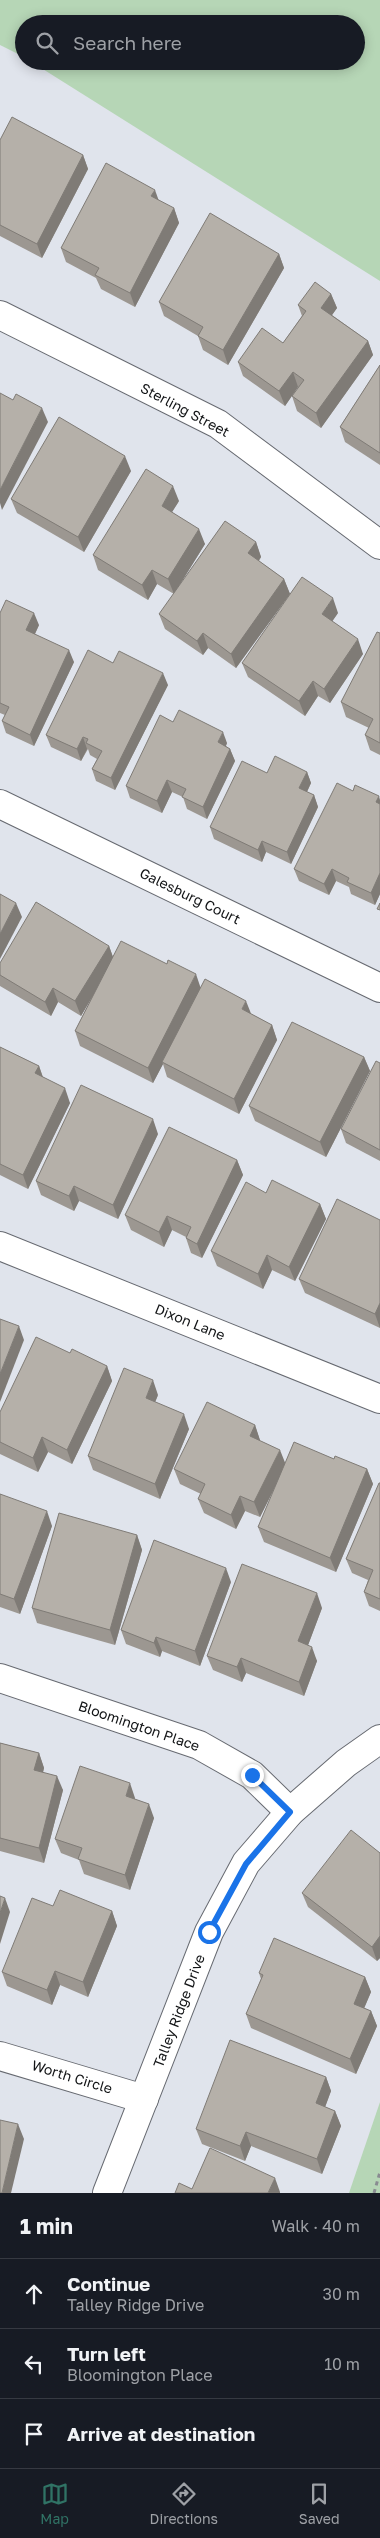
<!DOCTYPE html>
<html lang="en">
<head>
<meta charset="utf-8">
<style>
	:root { --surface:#171b24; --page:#242831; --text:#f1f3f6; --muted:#9ea1a6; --line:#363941; --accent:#307365 }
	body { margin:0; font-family:"Golos Text",sans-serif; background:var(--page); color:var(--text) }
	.stop { position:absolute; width:15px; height:15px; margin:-11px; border:4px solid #1a73e8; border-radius:50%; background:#fff }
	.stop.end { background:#1a73e8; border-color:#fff; box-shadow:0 1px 5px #0008 }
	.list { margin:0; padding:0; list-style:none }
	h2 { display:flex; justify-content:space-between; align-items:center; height:65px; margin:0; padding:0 20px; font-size:21px }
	h2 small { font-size:16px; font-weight:400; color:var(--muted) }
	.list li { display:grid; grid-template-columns:32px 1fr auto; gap:15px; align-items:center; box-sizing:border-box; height:70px; padding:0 20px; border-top:1px solid var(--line) }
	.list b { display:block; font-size:19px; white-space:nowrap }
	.list p { margin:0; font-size:16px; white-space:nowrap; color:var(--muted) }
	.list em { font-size:16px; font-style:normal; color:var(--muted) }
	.icon { flex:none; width:28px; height:28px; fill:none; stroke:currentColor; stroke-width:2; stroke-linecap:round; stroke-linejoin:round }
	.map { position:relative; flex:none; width:380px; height:2193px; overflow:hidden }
	.search { position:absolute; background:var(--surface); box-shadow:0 2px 12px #0003; left:15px; right:15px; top:15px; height:55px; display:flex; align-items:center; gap:12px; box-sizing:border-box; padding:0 18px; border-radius:28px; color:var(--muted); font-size:19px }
	.sheet { height:275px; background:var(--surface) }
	nav { display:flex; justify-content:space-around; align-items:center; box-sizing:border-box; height:70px; border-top:1px solid var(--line); background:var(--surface); font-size:14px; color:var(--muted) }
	nav a { display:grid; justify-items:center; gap:2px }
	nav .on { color:var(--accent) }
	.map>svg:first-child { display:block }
	.green { fill:#b6d6b6 }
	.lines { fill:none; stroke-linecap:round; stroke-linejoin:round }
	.street-casing { stroke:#676a71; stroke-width:30 }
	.secondary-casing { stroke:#676a71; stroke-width:30 }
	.path { stroke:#898c91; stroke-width:3; stroke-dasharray:4 4; stroke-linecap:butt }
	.street { stroke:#fff; stroke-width:28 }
	.secondary { stroke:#fff; stroke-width:28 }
	.wall { fill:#9c9791 }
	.shaded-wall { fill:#7f7b76 }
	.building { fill:#b5b0a9; stroke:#7f7b76 }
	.route { stroke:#1a73e8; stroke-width:6 }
	.labels { text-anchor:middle; stroke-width:4.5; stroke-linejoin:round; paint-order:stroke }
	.street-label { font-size:14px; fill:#121416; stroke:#fff }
</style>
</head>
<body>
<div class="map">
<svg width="380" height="2193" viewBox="0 0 380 2193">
	<rect width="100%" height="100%" fill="#e0e4ec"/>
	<g class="green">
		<path d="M 0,0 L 380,0 L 380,281 L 30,61 L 356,61 L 356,24 L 24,24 L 24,57 L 0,45 Z"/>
		<path d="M 380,2102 L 380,2193 L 349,2193 Z"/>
	</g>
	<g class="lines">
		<defs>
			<g id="street">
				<path d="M 0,315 L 218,424 L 380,545"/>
				<path d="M 0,804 L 380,988"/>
				<path d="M 0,1246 L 380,1399"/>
				<path d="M 0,1678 L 199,1745 L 252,1775 L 290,1812"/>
				<path d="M 0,2056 L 144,2099"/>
			</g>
			<path id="secondary" d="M 107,2193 L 209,1932 L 246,1863 L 290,1812 L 346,1763 L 380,1739"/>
		</defs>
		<use href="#street" class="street-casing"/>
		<use href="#secondary" class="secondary-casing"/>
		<path class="path" d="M 374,2193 L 380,2172"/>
		<use href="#street" class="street"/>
		<use href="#secondary" class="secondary"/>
	</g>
	<g class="wall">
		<path d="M 0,140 L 83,155 L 88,169 L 42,258 L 0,236 Z"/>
		<path d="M 174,208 L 179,223 L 135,307 L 101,289 L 96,278 L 66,262 L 61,248 Z"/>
		<path d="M 279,254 L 284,268 L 228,365 L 203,350 L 198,336 L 164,316 L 159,302 Z"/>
		<path d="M 331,294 L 337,308 L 332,315 L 368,341 L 373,355 L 321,428 L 297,411 L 292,396 L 299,387 L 298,387 L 285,406 L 243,376 L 238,362 L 283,343 L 302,316 L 298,305 Z"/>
		<path d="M 380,365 L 380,465 L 345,442 L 340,427 Z"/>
		<path d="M 131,471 L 84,552 L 17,513 L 11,499 Z"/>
		<path d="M 179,501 L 172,512 L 205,544 L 174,594 L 157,584 L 148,600 L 98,570 L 93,555 Z"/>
		<path d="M 256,542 L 261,557 L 259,561 L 284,579 L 290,594 L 236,668 L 208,648 L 203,655 L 165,629 L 159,614 Z"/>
		<path d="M 0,613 L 39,625 L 35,634 L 74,662 L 34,746 L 6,733 L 2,721 L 5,715 L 0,713 Z"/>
		<path d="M 338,613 L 332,621 L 363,654 L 330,703 L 318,696 L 305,716 L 248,677 L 242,663 Z"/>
		<path d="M 380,633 L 380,755 L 370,750 L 365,735 L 369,728 L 346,717 L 341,702 Z"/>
		<path d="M 113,663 L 168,685 L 115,790 L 96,781 L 92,769 L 97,759 L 90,755 L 88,749 L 81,761 L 51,747 L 46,735 Z"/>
		<path d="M 173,722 L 227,743 L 226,746 L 230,749 L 235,761 L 207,819 L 187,809 L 183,797 L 172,792 L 162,813 L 130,798 L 126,786 Z"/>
		<path d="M 307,772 L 311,783 L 307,792 L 314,795 L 318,807 L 291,864 L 266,852 L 262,862 L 214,839 L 210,827 L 267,773 Z"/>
		<path d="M 353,791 L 380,800 L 380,894 L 375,905 L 351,894 L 349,887 L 336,881 L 329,895 L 299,881 L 294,869 Z"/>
		<path d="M 109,946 L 113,957 L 201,988 L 272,1025 L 277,1040 L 239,1114 L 167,1077 L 163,1064 L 153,1083 L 80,1046 L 75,1031 L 94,993 L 81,1016 L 58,1002 L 51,1016 L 0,986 L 0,963 Z"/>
		<path d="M 0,1047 L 39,1066 L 43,1077 L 70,1103 L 28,1189 L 0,1175 Z"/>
		<path d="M 364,1057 L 370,1071 L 326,1157 L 255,1121 L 249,1106 Z"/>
		<path d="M 380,1063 L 380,1161 L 346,1143 L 341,1129 Z"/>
		<path d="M 158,1134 L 118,1219 L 79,1201 L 74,1211 L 41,1195 L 36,1181 Z"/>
		<path d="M 237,1160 L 243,1175 L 202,1258 L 191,1253 L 186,1238 L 186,1237 L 172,1230 L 164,1247 L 131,1230 L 125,1215 Z"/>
		<path d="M 266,1193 L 320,1204 L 326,1219 L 295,1281 L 272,1270 L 263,1289 L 217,1266 L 211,1251 Z"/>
		<path d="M 380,1220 L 380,1328 L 305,1293 L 299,1279 Z"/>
		<path d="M 70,1353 L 107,1366 L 112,1381 L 72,1464 L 48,1452 L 38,1472 L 0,1454 L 0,1412 Z"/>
		<path d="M 158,1395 L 155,1402 L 189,1429 L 160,1499 L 93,1470 L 88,1456 Z"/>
		<path d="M 255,1425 L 260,1441 L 285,1464 L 334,1459 L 367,1469 L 373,1484 L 336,1572 L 264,1542 L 258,1527 L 279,1479 L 260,1517 L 245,1511 L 236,1529 L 204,1513 L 198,1499 L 201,1494 L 180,1484 L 174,1469 Z"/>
		<path d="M 380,1483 L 380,1611 L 369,1606 L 364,1592 L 368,1580 L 352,1573 L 346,1559 Z"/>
		<path d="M 0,1494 L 52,1526 L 20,1614 L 0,1607 Z"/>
		<path d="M 137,1535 L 142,1550 L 115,1645 L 37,1623 L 32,1608 Z"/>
		<path d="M 231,1582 L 200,1666 L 162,1651 L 160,1657 L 126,1644 L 121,1630 Z"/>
		<path d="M 322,1608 L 308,1645 L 317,1661 L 304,1696 L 246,1673 L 242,1682 L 213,1670 L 207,1656 Z"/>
		<path d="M 0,1743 L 39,1753 L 44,1768 L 43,1772 L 63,1790 L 44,1863 L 0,1851 Z"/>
		<path d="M 135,1798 L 135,1799 L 154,1818 L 130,1890 L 84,1874 L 79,1860 L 61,1853 L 55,1839 Z"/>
		<path d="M 380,1853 L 380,1958 L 377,1961 L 308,1907 L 302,1893 Z"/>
		<path d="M 53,1906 L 112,1911 L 117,1926 L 88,1997 L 60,1985 L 52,2005 L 7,1986 L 2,1972 Z"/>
		<path d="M 259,1973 L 365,1977 L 371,1992 L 364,2008 L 371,2011 L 377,2026 L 356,2074 L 251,2028 L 246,2014 L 261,1979 Z"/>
		<path d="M 326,2077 L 331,2091 L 325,2107 L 335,2111 L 341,2126 L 322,2174 L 251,2146 L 245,2161 L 202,2144 L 196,2129 Z"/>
	</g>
	<g class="shaded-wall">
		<path d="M 83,155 L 88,169 L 42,258 L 37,244 Z"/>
		<path d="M 155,190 L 160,204 L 151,196 Z"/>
		<path d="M 174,208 L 179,223 L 135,307 L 130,293 Z"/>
		<path d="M 279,254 L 284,268 L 228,365 L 223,350 Z"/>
		<path d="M 331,294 L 337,308 L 327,322 L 321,308 Z"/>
		<path d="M 368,341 L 373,355 L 321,428 L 316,413 Z"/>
		<path d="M 293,372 L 298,387 L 285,406 L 279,391 Z"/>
		<path d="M 42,408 L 48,422 L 2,510 L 0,503 L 0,490 Z"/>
		<path d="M 125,456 L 131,471 L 84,552 L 78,537 Z"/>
		<path d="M 173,486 L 179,501 L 167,520 L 162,506 Z"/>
		<path d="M 199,529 L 205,544 L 174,594 L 168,579 Z"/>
		<path d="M 256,542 L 261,557 L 253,568 L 248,553 Z"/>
		<path d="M 152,570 L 157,584 L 148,600 L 142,585 Z"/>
		<path d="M 284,579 L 290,594 L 236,668 L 231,654 Z"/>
		<path d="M 333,598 L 338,613 L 327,629 L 322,614 Z"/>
		<path d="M 34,613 L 39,625 L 31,642 L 26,630 Z"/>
		<path d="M 203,633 L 208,648 L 203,655 L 197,641 Z"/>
		<path d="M 358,639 L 363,654 L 330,703 L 324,689 Z"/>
		<path d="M 69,650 L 74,662 L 34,746 L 30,735 Z"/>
		<path d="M 163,673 L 168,685 L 115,790 L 111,778 Z"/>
		<path d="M 313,681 L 318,696 L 305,716 L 299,701 Z"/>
		<path d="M 223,732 L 227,743 L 222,754 L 218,742 Z"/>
		<path d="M 83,737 L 87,749 L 81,761 L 77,749 Z"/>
		<path d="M 230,749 L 235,761 L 207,819 L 203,807 Z"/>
		<path d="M 307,772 L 311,783 L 303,800 L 299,788 Z"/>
		<path d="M 167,780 L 172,792 L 162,813 L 157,801 Z"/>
		<path d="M 314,795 L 318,807 L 291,864 L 287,852 Z"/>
		<path d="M 379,796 L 380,800 L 380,813 L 376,802 Z"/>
		<path d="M 262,841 L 266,852 L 262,862 L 258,850 Z"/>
		<path d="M 332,869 L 336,881 L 329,895 L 324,884 Z"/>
		<path d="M 380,873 L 380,894 L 375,905 L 371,893 Z"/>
		<path d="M 16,903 L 22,917 L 0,959 L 0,934 Z"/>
		<path d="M 109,946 L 114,960 L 81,1016 L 75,1001 Z"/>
		<path d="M 196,974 L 201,989 L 162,1062 L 163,1064 L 153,1083 L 148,1068 Z"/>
		<path d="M 53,988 L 58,1002 L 51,1016 L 45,1002 Z"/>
		<path d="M 246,1001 L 252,1016 L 242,1009 Z"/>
		<path d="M 272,1025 L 277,1040 L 239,1114 L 234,1099 Z"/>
		<path d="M 364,1057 L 370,1071 L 326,1157 L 320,1142 Z"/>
		<path d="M 39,1066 L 44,1081 L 35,1073 Z"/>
		<path d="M 65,1088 L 70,1103 L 28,1189 L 23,1175 Z"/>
		<path d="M 153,1119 L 158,1134 L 118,1219 L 113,1205 Z"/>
		<path d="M 237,1160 L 243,1175 L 202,1258 L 197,1244 Z"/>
		<path d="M 74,1186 L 79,1201 L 74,1211 L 69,1196 Z"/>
		<path d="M 320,1204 L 326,1219 L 295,1281 L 289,1267 Z"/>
		<path d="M 167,1216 L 172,1230 L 164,1247 L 159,1232 Z"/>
		<path d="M 267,1255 L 272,1270 L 263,1289 L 258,1274 Z"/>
		<path d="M 380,1303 L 380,1328 L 375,1314 Z"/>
		<path d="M 19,1326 L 24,1340 L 0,1402 L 0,1374 Z"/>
		<path d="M 107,1366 L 112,1381 L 72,1464 L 67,1450 Z"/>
		<path d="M 153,1380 L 158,1395 L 151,1412 L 146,1398 Z"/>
		<path d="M 184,1414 L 189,1429 L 160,1499 L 155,1484 Z"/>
		<path d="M 255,1425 L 260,1440 L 255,1450 L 250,1436 Z"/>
		<path d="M 42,1437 L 48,1452 L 38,1472 L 33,1458 Z"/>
		<path d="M 280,1450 L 286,1465 L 260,1517 L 254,1502 Z"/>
		<path d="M 367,1469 L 373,1484 L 336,1572 L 330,1558 Z"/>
		<path d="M 240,1496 L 245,1511 L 236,1529 L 231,1515 Z"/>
		<path d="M 47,1511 L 52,1526 L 20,1614 L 14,1599 Z"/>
		<path d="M 137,1535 L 142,1550 L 115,1645 L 110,1630 Z"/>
		<path d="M 226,1568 L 231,1582 L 200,1666 L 195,1651 Z"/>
		<path d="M 317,1593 L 322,1608 L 304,1656 L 298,1641 Z"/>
		<path d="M 156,1637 L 162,1651 L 160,1657 L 154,1643 Z"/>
		<path d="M 312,1647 L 317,1661 L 304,1696 L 299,1682 Z"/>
		<path d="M 241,1658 L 246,1673 L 242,1682 L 237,1667 Z"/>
		<path d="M 39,1753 L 44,1768 L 40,1785 L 34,1770 Z"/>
		<path d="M 57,1776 L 63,1790 L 44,1863 L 39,1848 Z"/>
		<path d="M 130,1783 L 135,1798 L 131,1811 L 126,1796 Z"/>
		<path d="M 149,1804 L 154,1818 L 130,1890 L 125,1875 Z"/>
		<path d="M 5,1898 L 10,1912 L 0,1944 L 0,1913 Z"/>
		<path d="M 112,1911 L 117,1926 L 88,1997 L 83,1982 Z"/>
		<path d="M 380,1936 L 380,1958 L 377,1961 L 372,1947 Z"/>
		<path d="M 55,1971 L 60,1985 L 52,2005 L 47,1990 Z"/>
		<path d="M 365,1977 L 371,1992 L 360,2018 L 354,2004 Z"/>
		<path d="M 371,2011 L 377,2026 L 356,2074 L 350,2059 Z"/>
		<path d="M 326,2077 L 331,2091 L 321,2118 L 316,2103 Z"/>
		<path d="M 335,2111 L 341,2126 L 322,2174 L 317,2159 Z"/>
		<path d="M 18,2124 L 24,2139 L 11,2193 L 2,2193 Z"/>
		<path d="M 246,2132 L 251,2146 L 245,2161 L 240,2146 Z"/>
		<path d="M 275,2178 L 280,2192 L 280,2193 L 268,2193 Z"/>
	</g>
	<g class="building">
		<path d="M 12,117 L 83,155 L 37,244 L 0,225 L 0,140 Z"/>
		<path d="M 106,163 L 155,190 L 151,196 L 174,208 L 130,293 L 95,275 L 99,268 L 61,248 Z"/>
		<path d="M 210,213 L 279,254 L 223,350 L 198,336 L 203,327 L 159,302 Z"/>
		<path d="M 315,282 L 331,294 L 321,308 L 368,341 L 316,413 L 292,396 L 304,380 L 293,372 L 279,391 L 238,362 L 262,328 L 283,343 L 306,311 L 298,305 Z"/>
		<path d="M 380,365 L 380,453 L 340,427 Z"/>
		<path d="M 0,393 L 13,400 L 16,394 L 42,408 L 0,490 Z"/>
		<path d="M 59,417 L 125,456 L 78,537 L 11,499 Z"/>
		<path d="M 146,469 L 173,486 L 162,506 L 199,529 L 168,579 L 152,570 L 142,585 L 93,555 Z"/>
		<path d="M 225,521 L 256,542 L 248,553 L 284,579 L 231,654 L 203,633 L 197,641 L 159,614 Z"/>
		<path d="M 302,577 L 333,598 L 322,614 L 358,639 L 324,689 L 313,681 L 299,701 L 242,663 Z"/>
		<path d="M 6,600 L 34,613 L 26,630 L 69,650 L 30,735 L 2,721 L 9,707 L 0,703 L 0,613 Z"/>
		<path d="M 377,632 L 380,633 L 380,743 L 365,735 L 373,719 L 341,702 Z"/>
		<path d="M 88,650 L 113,663 L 119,651 L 163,673 L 111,778 L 92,769 L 102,751 L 86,743 L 88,739 L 83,737 L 77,749 L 46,735 Z"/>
		<path d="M 179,710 L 223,732 L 218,742 L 230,749 L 203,807 L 182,797 L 186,789 L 167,780 L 157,801 L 126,786 L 160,715 L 173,722 Z"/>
		<path d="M 275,756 L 307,772 L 299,788 L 314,795 L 287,852 L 262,841 L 258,850 L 210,827 L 242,761 L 267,773 Z"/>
		<path d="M 337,783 L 353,791 L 355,785 L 379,796 L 376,802 L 380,804 L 380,873 L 371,893 L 347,882 L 349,878 L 332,869 L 324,884 L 294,869 Z"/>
		<path d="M 0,894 L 16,903 L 0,934 Z"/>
		<path d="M 36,902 L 109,946 L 75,1001 L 53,988 L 45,1002 L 0,975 L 0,963 Z"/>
		<path d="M 380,903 L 380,910 L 377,909 Z"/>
		<path d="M 121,941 L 167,964 L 168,960 L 196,974 L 148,1068 L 75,1031 Z"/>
		<path d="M 205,979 L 246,1001 L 242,1009 L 272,1025 L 234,1099 L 162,1062 Z"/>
		<path d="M 292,1022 L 364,1057 L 320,1142 L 249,1106 Z"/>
		<path d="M 0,1047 L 39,1066 L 35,1073 L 65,1088 L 23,1175 L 0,1164 Z"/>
		<path d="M 376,1061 L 380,1063 L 380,1150 L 341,1129 Z"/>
		<path d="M 81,1085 L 153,1119 L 113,1205 L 74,1186 L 69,1196 L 36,1181 Z"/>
		<path d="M 169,1127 L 237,1160 L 197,1244 L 186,1238 L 191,1227 L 167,1216 L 159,1232 L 125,1215 Z"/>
		<path d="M 272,1180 L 320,1204 L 289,1267 L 267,1255 L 258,1274 L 211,1251 L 246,1182 L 266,1193 Z"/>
		<path d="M 337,1199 L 380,1220 L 380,1303 L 375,1314 L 299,1279 Z"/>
		<path d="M 0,1319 L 19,1326 L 0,1374 Z"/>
		<path d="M 36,1337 L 70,1353 L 72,1349 L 107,1366 L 67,1450 L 42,1437 L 33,1458 L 0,1442 L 0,1412 Z"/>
		<path d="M 124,1368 L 153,1380 L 146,1398 L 184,1414 L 155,1484 L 88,1456 Z"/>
		<path d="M 207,1402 L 255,1425 L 250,1436 L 280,1450 L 254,1502 L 240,1496 L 231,1515 L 198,1499 L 205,1484 L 174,1469 Z"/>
		<path d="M 294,1442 L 334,1459 L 335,1456 L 367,1469 L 330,1558 L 258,1527 Z"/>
		<path d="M 379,1483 L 380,1483 L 380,1599 L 364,1592 L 373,1570 L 346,1559 Z"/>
		<path d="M 0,1494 L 47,1511 L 14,1599 L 0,1594 Z"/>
		<path d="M 59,1513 L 137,1535 L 110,1630 L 32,1608 Z"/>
		<path d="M 154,1540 L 226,1568 L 195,1651 L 156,1637 L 154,1643 L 121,1630 Z"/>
		<path d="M 242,1564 L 317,1593 L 298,1641 L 312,1647 L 299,1682 L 241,1658 L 237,1667 L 207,1656 Z"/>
		<path d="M 0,1743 L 39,1753 L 34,1770 L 57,1776 L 39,1848 L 0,1838 Z"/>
		<path d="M 80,1766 L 130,1783 L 126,1796 L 149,1804 L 125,1875 L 78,1859 L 82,1848 L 55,1839 Z"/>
		<path d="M 351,1830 L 380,1853 L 380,1936 L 372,1947 L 302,1893 Z"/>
		<path d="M 60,1890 L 112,1911 L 83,1982 L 55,1971 L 47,1990 L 2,1972 L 32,1898 L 53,1906 Z"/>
		<path d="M 0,1896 L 5,1898 L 0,1913 Z"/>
		<path d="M 274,1938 L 365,1977 L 354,2004 L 371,2011 L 350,2059 L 246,2014 L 263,1975 L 259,1973 Z"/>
		<path d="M 230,2040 L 326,2077 L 316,2103 L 335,2111 L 317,2159 L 246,2132 L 240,2146 L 196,2129 Z"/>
		<path d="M 0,2120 L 18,2124 L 2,2193 L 0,2193 Z"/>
		<path d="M 210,2148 L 275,2178 L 268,2193 L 175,2193 L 179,2183 L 192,2189 Z"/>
	</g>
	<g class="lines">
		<path class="route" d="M 209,1932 L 246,1864 L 290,1812 L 252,1775"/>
	</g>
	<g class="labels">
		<g class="street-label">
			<text transform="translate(185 410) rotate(28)" y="5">Sterling Street</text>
			<text transform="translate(190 896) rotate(26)" y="5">Galesburg Court</text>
			<text transform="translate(190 1322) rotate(22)" y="5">Dixon Lane</text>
			<text transform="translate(139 1726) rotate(19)" y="5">Bloomington Place</text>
			<text transform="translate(179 2011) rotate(-69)" y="5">Talley Ridge Drive</text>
			<text transform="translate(72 2077) rotate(17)" y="5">Worth Circle</text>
		</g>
	</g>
</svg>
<div class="stop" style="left:209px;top:1932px"></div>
<div class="stop end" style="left:252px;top:1775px"></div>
<div class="search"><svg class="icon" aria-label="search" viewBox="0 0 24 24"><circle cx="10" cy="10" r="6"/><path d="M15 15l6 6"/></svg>Search here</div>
</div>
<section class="sheet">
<h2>1 min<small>Walk · 40 m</small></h2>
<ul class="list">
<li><svg class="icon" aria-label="ahead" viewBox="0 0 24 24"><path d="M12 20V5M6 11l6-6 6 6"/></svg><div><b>Continue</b><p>Talley Ridge Drive</p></div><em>30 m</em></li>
<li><svg class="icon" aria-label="left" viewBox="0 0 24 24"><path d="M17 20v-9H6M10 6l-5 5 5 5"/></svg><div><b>Turn left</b><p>Bloomington Place</p></div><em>10 m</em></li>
<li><svg class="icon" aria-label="arrive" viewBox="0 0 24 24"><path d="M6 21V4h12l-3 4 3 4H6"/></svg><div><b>Arrive at destination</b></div></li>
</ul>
</section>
<nav>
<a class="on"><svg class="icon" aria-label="map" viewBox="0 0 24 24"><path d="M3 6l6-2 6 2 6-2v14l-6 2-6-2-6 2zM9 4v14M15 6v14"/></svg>Map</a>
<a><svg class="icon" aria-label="directions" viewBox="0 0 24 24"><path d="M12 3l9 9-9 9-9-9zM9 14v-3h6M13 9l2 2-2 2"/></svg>Directions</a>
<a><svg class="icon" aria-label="saved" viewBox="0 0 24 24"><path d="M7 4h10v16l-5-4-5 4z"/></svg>Saved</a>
</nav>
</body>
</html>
